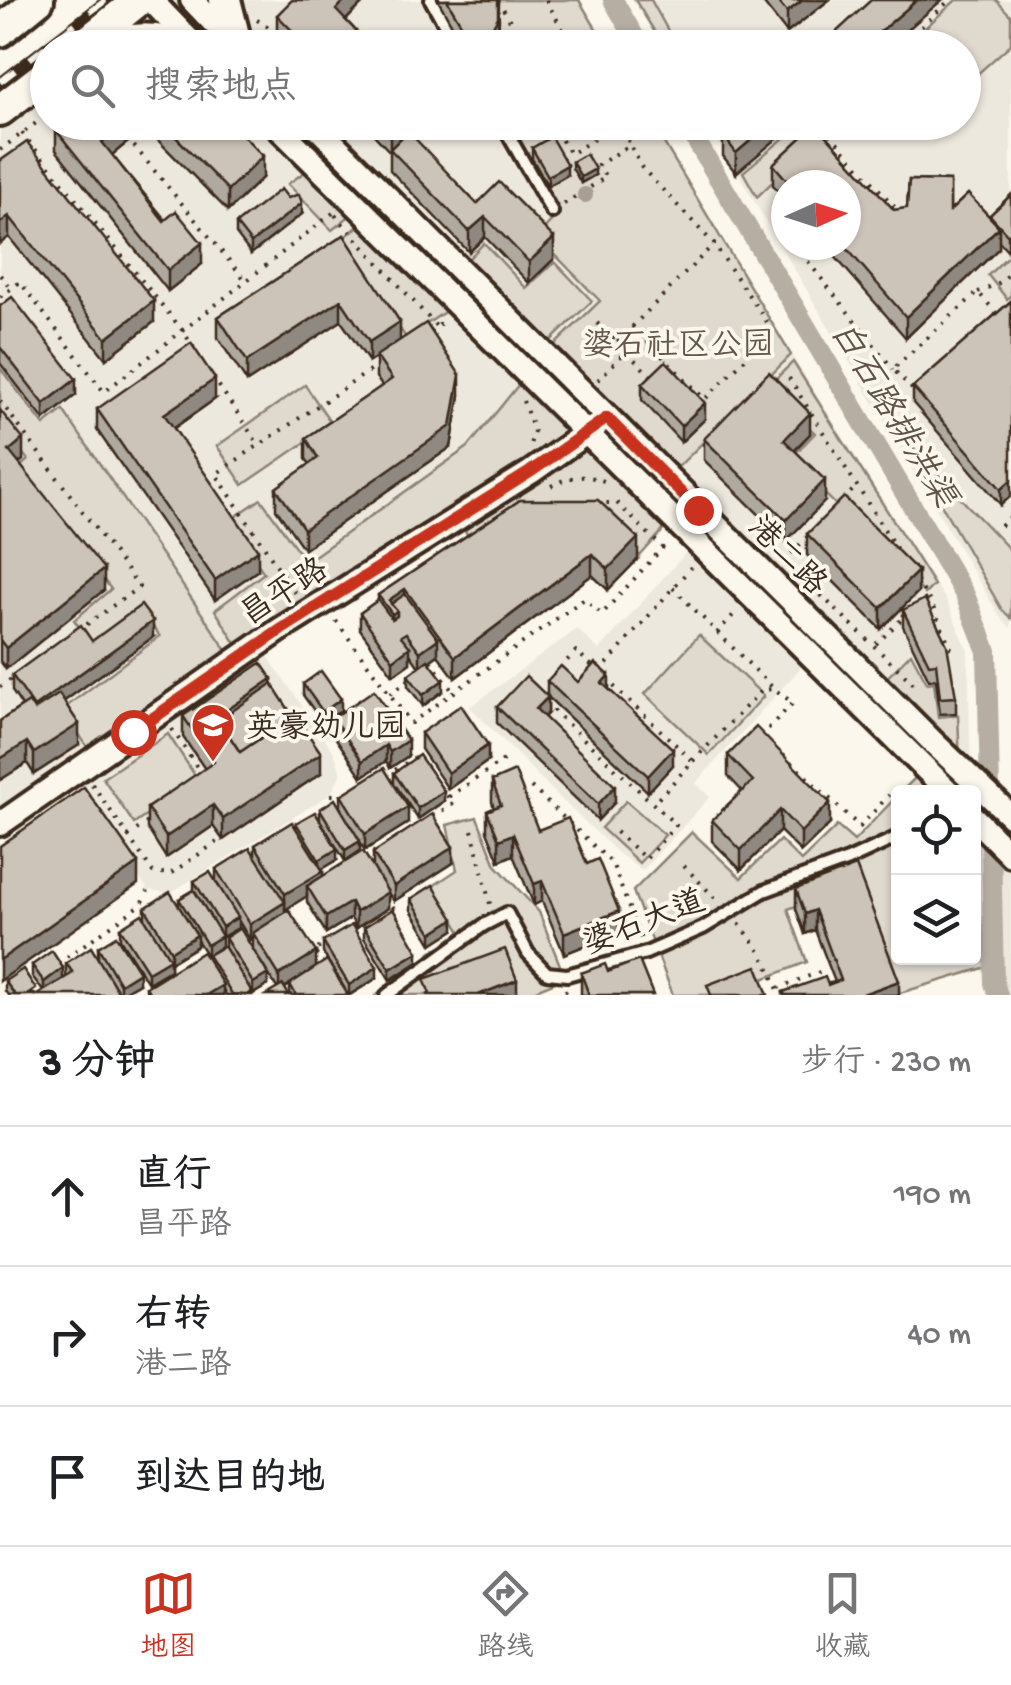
<!DOCTYPE html>
<html lang="zh">
<head>
<meta charset="utf-8">
<style>
	:root { --surface:#fff; --page:#f6f6f6; --text:#202124; --muted:#757577; --line:#e0e0e0; --accent:#c8321e }
	body { margin:0; font-family:"Gochi Hand","LXGW WenKai TC",sans-serif; background:var(--page); color:var(--text) }
	.controls { position:absolute; right:30px; bottom:30px; display:grid; overflow:hidden; border-radius:10px; box-shadow:0 2px 8px #0004 }
	.controls button { width:90px; height:90px; display:grid; place-items:center; padding:0; border:0; border-bottom:2px solid var(--line); background:var(--surface); color:var(--text); font:50px sans-serif }
	.compass { position:absolute; left:771px; top:170px; width:90px; height:90px; border-radius:50%; background:var(--surface); box-shadow:0 2px 8px #0004; rotate:87deg }
	.stop { position:absolute; width:30px; height:30px; margin:-22px; border:8px solid #c8321e; border-radius:50%; background:#fff }
	.stop.end { background:#c8321e; border-color:#fff; box-shadow:0 2px 10px #0008 }
	.list { margin:0; padding:0; list-style:none }
	h2 { display:flex; justify-content:space-between; align-items:center; height:130px; margin:0; padding:0 40px; font-size:42px }
	h2 small { font-size:32px; font-weight:400; color:var(--muted) }
	.list li { display:grid; grid-template-columns:65px 1fr auto; gap:30px; align-items:center; box-sizing:border-box; height:140px; padding:0 40px; border-top:2px solid var(--line) }
	.list b { display:block; font-size:38px; white-space:nowrap }
	.list p { margin:0; font-size:32px; white-space:nowrap; color:var(--muted) }
	.list em { font-size:32px; font-style:normal; color:var(--muted) }
	.icon { flex:none; width:55px; height:55px; fill:none; stroke:currentColor; stroke-width:2; stroke-linecap:round; stroke-linejoin:round }
	.map { position:relative; flex:none; width:1011px; height:995px; overflow:hidden }
	.search { position:absolute; background:var(--surface); box-shadow:0 2px 8px #0004; left:30px; right:30px; top:30px; height:110px; display:flex; align-items:center; gap:25px; box-sizing:border-box; padding:0 35px; border-radius:55px; color:var(--muted); font-size:38px }
	.sheet { height:550px; background:var(--surface) }
	nav { display:flex; justify-content:space-around; align-items:center; box-sizing:border-box; height:140px; border-top:2px solid var(--line); background:var(--surface); font-size:28px; color:var(--muted) }
	nav a { display:grid; justify-items:center; gap:5px }
	nav .on { color:var(--accent) }
	.map>svg:first-child { display:block }
	.built { fill:#ede8dd; fill-rule:evenodd }
	.green { fill:#dfd9ce; stroke:#8d8276; stroke-width:2.5 }
	.lines { fill:none; stroke-linecap:round; stroke-linejoin:round }
	.canal { stroke:#b6aea2; stroke-width:20 }
	.service-casing { stroke:#3b2a1e; stroke-width:18 }
	.tertiary-casing { stroke:#3b2a1e; stroke-width:30 }
	.primary-casing { stroke:#3b2a1e; stroke-width:38 }
	.path { stroke:#3b2a1e; stroke-width:4; stroke-dasharray:2.5 8; stroke-linecap:butt }
	.service { stroke:#fbf7ec; stroke-width:10 }
	.tertiary { stroke:#fbf7ec; stroke-width:22 }
	.primary { stroke:#fbf7ec; stroke-width:30 }
	.rail-casing { stroke:#3b2a1e; stroke-width:10 }
	.rail { stroke:#fbf7ec; stroke-width:6; stroke-dasharray:19; stroke-linecap:butt }
	.tree { fill:#a89e93 }
	.wall { fill:#afa99f; stroke:#3b2a1e; stroke-width:2.5 }
	.shaded-wall { fill:#8f8982; stroke:#3b2a1e; stroke-width:2.5 }
	.building { fill:#ccc4b9; stroke:#3b2a1e; stroke-width:2.5 }
	.route { stroke:#c8321e; stroke-width:12 }
	.labels { text-anchor:middle; stroke-width:8; stroke-linejoin:round; paint-order:stroke }
	.park-label { font-size:32px; fill:#64564a; stroke:#fbf7ec }
	.street-label { font-size:32px; fill:#3b2a1e; stroke:#fbf7ec }
	.poi-label { font-size:32px; fill:#3b2a1e; stroke:#fbf7ec; text-anchor:start }
	.water-label { font-size:35px; font-style:italic; fill:#605246; stroke:#fbf7ec }
</style>
</head>
<body>
<div class="map">
<svg width="1011" height="995" viewBox="0 0 1011 995">
	<rect width="100%" height="100%" fill="#fbf7ec"/>
	<filter id="ink" filterUnits="userSpaceOnUse"><feTurbulence type="fractalNoise" baseFrequency=".01" numOctaves="2"/><feDisplacementMap in="SourceGraphic" scale="20" xChannelSelector="R" yChannelSelector="G"/><feConvolveMatrix kernelMatrix="1 2 1 2 8 2 1 2 1" color-interpolation-filters="sRGB"/></filter>
	<g filter="url(#ink)">
		<g class="built">
			<path d="M 163,0 L 176,0 L 223,47 L 100,48 Z"/>
			<path d="M 180,0 L 436,0 L 462,47 L 227,47 Z"/>
			<path d="M 634,0 L 1011,0 L 1011,628 L 1000,617 L 708,123 L 964,122 L 964,48 L 663,47 ZM 786,185 L 846,185 L 846,245 L 786,245 Z"/>
			<path d="M 47,87 L 48,122 L 298,123 L 602,427 L 0,823 L 0,123 Z"/>
			<path d="M 302,123 L 505,123 L 557,214 L 536,236 L 599,301 L 538,359 Z"/>
			<path d="M 792,356 L 947,602 L 968,651 L 971,778 L 664,483 Z"/>
			<path d="M 707,529 L 824,642 L 696,783 L 710,797 L 642,871 L 618,853 L 564,802 L 470,707 L 577,629 L 599,650 Z"/>
			<path d="M 260,645 L 334,752 L 341,773 L 331,794 L 170,893 L 148,890 L 70,776 Z"/>
			<path d="M 993,809 L 1011,827 L 1011,995 L 1001,995 L 996,981 Z"/>
		</g>
		<g class="green">
			<path d="M 437,0 L 579,0 L 607,47 L 463,47 Z"/>
			<path d="M 635,0 L 651,0 L 677,47 L 664,47 Z"/>
			<path d="M 956,0 L 996,0 L 1011,16 L 1011,44 L 964,86 L 964,48 L 910,47 L 907,44 Z"/>
			<path d="M 506,123 L 652,123 L 791,355 L 663,482 L 539,360 L 600,301 L 537,236 L 558,214 Z"/>
			<path d="M 802,123 L 833,123 L 757,197 L 743,172 Z"/>
			<path d="M 324,158 L 367,202 L 332,230 L 288,184 Z"/>
			<path d="M 378,211 L 465,298 L 406,338 L 342,239 Z"/>
			<path d="M 484,243 L 526,288 L 555,262 L 592,301 L 538,353 L 456,271 Z"/>
			<path d="M 1011,253 L 1011,295 L 1007,299 L 988,275 Z"/>
			<path d="M 793,362 L 934,585 L 925,594 L 790,459 L 815,433 L 767,387 Z"/>
			<path d="M 533,367 L 594,427 L 240,650 L 215,610 L 264,573 L 229,521 L 261,499 L 306,562 L 468,447 Z"/>
			<path d="M 0,368 L 44,425 L 63,410 L 232,658 L 91,753 L 63,709 L 160,636 L 143,613 L 95,648 L 74,620 L 111,589 L 15,471 L 28,460 L 0,424 Z"/>
			<path d="M 305,385 L 332,424 L 243,485 L 217,446 Z"/>
			<path d="M 603,434 L 683,508 L 640,556 L 600,517 L 475,547 L 460,523 Z"/>
			<path d="M 903,438 L 1011,551 L 1011,618 L 1002,610 Z"/>
			<path d="M 699,635 L 764,696 L 709,755 L 645,694 Z"/>
			<path d="M 911,653 L 927,683 L 934,682 L 938,717 L 958,715 L 960,763 L 880,685 Z"/>
			<path d="M 168,734 L 198,780 L 134,824 L 103,778 Z"/>
			<path d="M 934,759 L 970,792 L 901,792 Z"/>
			<path d="M 898,795 L 898,958 L 974,958 L 974,795 L 983,804 L 987,967 L 900,993 L 860,882 L 788,909 L 807,962 L 722,995 L 673,995 L 633,891 L 692,832 L 741,878 L 780,840 L 801,861 L 837,826 L 854,841 Z"/>
			<path d="M 626,801 L 665,835 L 639,863 L 601,828 Z"/>
			<path d="M 477,817 L 496,865 L 539,912 L 565,978 L 524,995 L 518,995 L 508,965 L 427,995 L 377,995 L 420,967 L 430,953 L 461,932 L 433,886 L 457,870 L 447,825 Z"/>
		</g>
		<g class="lines">
			<g class="canal">
				<path d="M 613,0 L 641,48"/>
				<path d="M 685,122 L 965,595 L 987,651 L 994,983 L 998,995"/>
			</g>
			<defs>
				<g id="service">
					<path d="M 431,0 L 458,48"/>
					<path d="M 501,122 L 552,212"/>
					<path d="M 387,995 L 484,925 L 507,913 L 528,953 L 547,973 L 567,975 L 646,953 L 703,928 L 764,891 L 848,860 L 898,837"/>
				</g>
				<g id="tertiary">
					<path d="M 151,0 L 197,48"/>
					<path d="M 192,0 L 235,45"/>
					<path d="M 273,122 L 949,792"/>
					<path d="M 312,122 L 936,745 L 1011,816"/>
					<path d="M 974,818 L 1011,855"/>
					<path d="M 0,824 L 281,629 L 531,472 L 596,426"/>
				</g>
				<g id="primary">
					<path d="M 225,0 L 237,47"/>
					<path d="M 0,31 L 38,0"/>
					<path d="M 82,46 L 139,0"/>
					<path d="M 89,48 C 128,37 153,36 192,48"/>
					<path d="M 0,110 L 48,73"/>
				</g>
			</defs>
			<use href="#service" class="service-casing"/>
			<use href="#tertiary" class="tertiary-casing"/>
			<use href="#primary" class="primary-casing"/>
			<g class="path">
				<path d="M 498,0 L 526,48"/>
				<path d="M 546,0 L 573,48"/>
				<path d="M 257,20 L 270,28"/>
				<path d="M 898,48 L 950,0"/>
				<path d="M 551,122 L 570,154 L 618,124"/>
				<path d="M 617,122 L 630,144"/>
				<path d="M 22,133 L 183,331 L 194,348"/>
				<path d="M 830,134 L 900,213"/>
				<path d="M 134,146 L 246,281"/>
				<path d="M 0,150 L 48,114"/>
				<path d="M 564,204 L 606,177 L 598,165 L 630,145 L 642,168 L 714,244 L 617,342"/>
				<path d="M 335,215 L 436,326"/>
				<path d="M 776,222 L 786,234"/>
				<path d="M 795,245 L 893,369"/>
				<path d="M 0,275 L 11,289"/>
				<path d="M 978,292 L 1001,282 L 1011,272"/>
				<path d="M 0,297 L 20,282 L 104,392 L 333,213 L 330,210"/>
				<path d="M 597,323 L 654,379"/>
				<path d="M 632,326 L 705,399 L 773,331 L 714,244"/>
				<path d="M 430,331 L 447,319"/>
				<path d="M 213,377 L 258,444"/>
				<path d="M 789,378 L 901,556"/>
				<path d="M 598,380 L 626,351"/>
				<path d="M 912,389 L 893,369 L 978,292 L 997,314"/>
				<path d="M 0,401 L 139,587 L 79,630"/>
				<path d="M 523,401 L 534,431 L 529,448"/>
				<path d="M 551,486 C 568,476 586,474 604,481"/>
				<path d="M 843,500 L 857,486"/>
				<path d="M 596,503 L 617,503 L 663,548"/>
				<path d="M 1001,526 L 1011,517"/>
				<path d="M 760,537 L 918,688"/>
				<path d="M 784,561 L 808,536"/>
				<path d="M 917,581 L 932,605 L 954,655"/>
				<path d="M 673,588 L 774,689 L 793,703 L 763,734"/>
				<path d="M 295,593 L 216,474 L 380,364"/>
				<path d="M 336,621 L 411,723 L 584,599 L 602,614 L 668,542"/>
				<path d="M 717,633 L 737,611"/>
				<path d="M 876,644 L 905,616"/>
				<path d="M 430,664 L 432,663 L 454,693"/>
				<path d="M 560,668 L 576,651 L 592,666"/>
				<path d="M 600,672 L 692,566"/>
				<path d="M 606,679 L 693,761 L 653,804"/>
				<path d="M 0,687 L 15,676"/>
				<path d="M 390,694 L 410,679"/>
				<path d="M 545,703 L 676,825 L 646,859 L 610,827"/>
				<path d="M 172,729 L 202,775"/>
				<path d="M 322,734 L 335,725"/>
				<path d="M 783,755 L 860,827 L 889,795"/>
				<path d="M 693,761 L 762,690 L 773,689"/>
				<path d="M 386,775 L 418,756 L 420,758"/>
				<path d="M 92,784 L 153,872 L 170,874 L 217,842"/>
				<path d="M 531,787 L 612,863 L 642,942"/>
				<path d="M 331,795 L 347,795"/>
				<path d="M 449,797 L 508,757"/>
				<path d="M 433,816 L 453,804 L 443,790"/>
				<path d="M 472,830 L 490,904"/>
				<path d="M 128,836 L 148,822"/>
				<path d="M 364,858 L 382,847"/>
				<path d="M 684,866 L 719,902"/>
				<path d="M 387,897 L 395,910 L 391,913"/>
				<path d="M 739,924 C 760,947 769,966 780,995"/>
				<path d="M 58,963 L 142,904 L 148,891"/>
				<path d="M 323,965 L 314,951 L 326,944"/>
				<path d="M 778,988 L 825,970"/>
				<path d="M 555,995 L 568,990"/>
			</g>
			<use href="#service" class="service"/>
			<use href="#tertiary" class="tertiary"/>
			<use href="#primary" class="primary"/>
			<defs>
				<path id="rail" d="M 0,82 L 106,0"/>
			</defs>
			<use href="#rail" class="rail-casing"/>
			<use href="#rail" class="rail"/>
		</g>
		<circle class="tree" cx="585" cy="195" r="8"/>
		<g class="wall">
			<path d="M 366,0 L 346,20 L 372,48 L 289,48 L 277,35 L 277,15 Z"/>
			<path d="M 438,0 L 498,0 L 499,20 L 498,33 L 492,44 L 489,48 L 465,48 Z"/>
			<path d="M 761,0 L 829,0 L 787,33 Z"/>
			<path d="M 64,122 L 230,122 L 263,177 L 228,211 L 144,126 L 144,129 L 112,155 L 202,264 L 168,291 L 56,150 L 56,130 Z"/>
			<path d="M 362,122 L 420,122 L 409,133 L 477,204 L 554,259 L 529,283 L 485,237 L 469,252 L 390,170 L 390,152 Z"/>
			<path d="M 736,122 L 736,173 L 723,156 L 723,135 Z"/>
			<path d="M 816,124 L 894,210 L 907,208 L 909,180 L 950,181 L 950,211 L 968,194 L 990,217 L 990,215 L 1011,195 L 1011,248 L 1008,251 L 999,241 L 999,248 L 906,338 L 825,245 L 846,245 L 846,185 L 786,185 L 786,200 L 773,185 L 773,164 Z"/>
			<path d="M 532,148 L 567,175 L 548,186 L 532,159 Z"/>
			<path d="M 0,161 L 154,322 L 106,359 L 9,237 Z"/>
			<path d="M 572,162 L 595,175 L 581,183 L 572,168 Z"/>
			<path d="M 302,214 L 251,254 L 236,234 L 236,224 Z"/>
			<path d="M 344,235 L 400,340 L 460,395 L 451,447 L 304,549 L 276,509 L 276,488 L 310,464 L 306,459 L 306,438 L 382,386 L 376,377 L 376,358 L 369,362 L 341,321 L 247,382 L 218,338 L 218,317 Z"/>
			<path d="M 1011,301 L 1001,505 L 913,403 L 913,387 Z"/>
			<path d="M 0,306 L 76,395 L 44,420 L 0,363 Z"/>
			<path d="M 642,384 L 705,419 L 681,442 L 642,400 Z"/>
			<path d="M 215,399 L 174,428 L 258,570 L 215,600 L 97,430 L 97,409 Z"/>
			<path d="M 0,410 L 23,460 L 19,463 L 104,590 L 6,669 L 0,661 Z"/>
			<path d="M 810,434 L 795,450 L 825,501 L 786,541 L 704,460 L 704,439 Z"/>
			<path d="M 520,500 L 638,559 L 608,590 L 592,575 L 455,678 L 438,655 L 429,661 L 443,691 L 423,706 L 408,686 L 408,675 L 419,667 L 410,654 L 410,663 L 393,675 L 360,629 L 360,613 L 378,600 L 378,595 Z"/>
			<path d="M 807,534 L 918,592 L 881,629 L 807,555 Z"/>
			<path d="M 903,610 L 956,697 L 956,713 L 940,714 L 936,679 L 929,680 L 903,626 Z"/>
			<path d="M 153,637 L 64,701 L 79,745 L 34,774 L 27,763 L 0,780 L 0,721 L 22,706 L 12,691 L 12,675 L 92,641 Z"/>
			<path d="M 547,681 L 578,682 L 609,689 L 673,765 L 648,792 L 548,697 L 548,713 L 544,717 L 615,802 L 598,820 L 497,723 L 497,707 L 547,697 Z"/>
			<path d="M 272,684 L 321,773 L 223,840 L 213,826 L 166,858 L 147,828 L 147,808 L 205,769 L 183,737 L 183,716 Z"/>
			<path d="M 303,684 L 341,710 L 323,723 L 303,695 Z"/>
			<path d="M 333,718 L 408,756 L 390,768 L 386,761 L 362,777 L 333,734 Z"/>
			<path d="M 421,733 L 488,761 L 448,789 L 421,749 Z"/>
			<path d="M 728,755 L 830,824 L 801,852 L 780,831 L 741,870 L 712,841 L 712,820 L 742,791 L 728,776 Z"/>
			<path d="M 394,773 L 444,801 L 418,819 L 396,786 L 408,823 L 365,850 L 360,843 L 360,851 L 345,861 L 320,820 L 320,809 L 341,808 L 341,795 L 394,783 Z"/>
			<path d="M 492,781 L 538,830 L 587,864 L 619,932 L 564,954 L 542,901 L 534,905 L 513,855 L 499,861 L 487,831 L 487,811 L 494,808 L 492,802 Z"/>
			<path d="M 296,823 L 337,860 L 322,869 L 323,876 L 373,868 L 373,853 L 453,863 L 394,901 L 388,893 L 388,908 L 356,928 L 351,918 L 326,933 L 307,902 L 307,896 L 285,909 L 285,913 L 316,968 L 345,989 L 323,953 L 323,942 L 377,978 L 350,995 L 290,995 L 290,985 L 285,988 L 277,988 L 260,961 L 268,985 L 253,994 L 252,993 L 252,995 L 226,995 L 223,989 L 223,995 L 146,995 L 146,987 L 208,961 L 208,955 L 225,947 L 225,938 L 253,949 L 253,938 L 250,940 L 238,920 L 238,928 L 222,937 L 207,956 L 197,940 L 197,946 L 171,962 L 170,960 L 170,970 L 148,983 L 120,939 L 120,928 L 145,918 L 145,908 L 179,906 L 179,899 L 194,890 L 194,881 L 216,881 L 216,869 L 255,855 L 255,845 L 296,829 Z"/>
			<path d="M 796,889 L 899,995 L 783,995 L 783,992 L 835,982 L 815,930 L 805,934 L 796,909 Z"/>
			<path d="M 411,899 L 454,930 L 432,944 L 411,910 Z"/>
			<path d="M 364,927 L 418,962 L 390,980 L 364,938 Z"/>
			<path d="M 98,947 L 139,983 L 120,994 L 43,991 L 32,976 L 32,965 L 63,979 L 66,977 L 66,963 L 98,958 Z"/>
			<path d="M 608,972 L 653,995 L 581,995 L 581,973 Z"/>
			<path d="M 5,981 L 36,995 L 8,995 L 5,991 Z"/>
		</g>
		<g class="shaded-wall">
			<path d="M 345,0 L 366,0 L 336,30 L 336,10 Z"/>
			<path d="M 803,0 L 829,0 L 787,33 L 787,12 Z"/>
			<path d="M 917,0 L 942,0 L 886,48 L 861,48 Z"/>
			<path d="M 499,4 L 498,33 L 492,44 L 489,48 L 472,48 L 472,43 Z"/>
			<path d="M 126,122 L 144,122 L 144,129 L 102,163 L 102,142 Z"/>
			<path d="M 399,122 L 420,122 L 391,151 L 390,149 L 390,131 Z"/>
			<path d="M 565,122 L 580,122 L 580,124 L 565,133 Z"/>
			<path d="M 772,122 L 797,122 L 736,173 L 736,153 Z"/>
			<path d="M 263,156 L 263,177 L 228,211 L 228,190 Z"/>
			<path d="M 567,165 L 567,175 L 548,186 L 548,176 Z"/>
			<path d="M 595,169 L 595,175 L 581,183 L 581,177 Z"/>
			<path d="M 302,203 L 302,214 L 251,254 L 251,243 Z"/>
			<path d="M 9,216 L 9,237 L 0,244 L 0,223 Z"/>
			<path d="M 485,217 L 485,237 L 469,252 L 469,231 Z"/>
			<path d="M 999,227 L 999,248 L 906,338 L 906,317 Z"/>
			<path d="M 1011,232 L 1011,248 L 1008,251 L 1008,235 Z"/>
			<path d="M 554,238 L 554,259 L 529,283 L 529,262 Z"/>
			<path d="M 202,243 L 202,264 L 168,291 L 168,270 Z"/>
			<path d="M 341,300 L 341,321 L 247,382 L 247,361 Z"/>
			<path d="M 154,301 L 154,322 L 106,359 L 106,338 Z"/>
			<path d="M 400,322 L 400,342 L 369,362 L 369,342 Z"/>
			<path d="M 460,375 L 460,395 L 451,447 L 304,549 L 304,529 Z"/>
			<path d="M 76,379 L 76,395 L 44,420 L 44,404 Z"/>
			<path d="M 215,379 L 215,399 L 164,435 L 164,414 Z"/>
			<path d="M 705,403 L 705,419 L 681,442 L 681,426 Z"/>
			<path d="M 810,413 L 810,434 L 784,460 L 784,440 Z"/>
			<path d="M 23,439 L 23,460 L 9,471 L 9,451 Z"/>
			<path d="M 825,480 L 825,501 L 786,541 L 786,520 Z"/>
			<path d="M 1011,480 L 1011,496 L 1001,505 L 1001,489 Z"/>
			<path d="M 638,538 L 638,559 L 608,590 L 608,569 Z"/>
			<path d="M 258,550 L 258,570 L 215,600 L 215,580 Z"/>
			<path d="M 592,554 L 592,575 L 455,678 L 455,657 Z"/>
			<path d="M 104,569 L 104,590 L 6,669 L 6,648 Z"/>
			<path d="M 918,571 L 918,592 L 881,629 L 881,608 Z"/>
			<path d="M 405,589 L 405,609 L 392,635 L 392,614 L 389,600 Z"/>
			<path d="M 153,621 L 153,637 L 34,723 L 34,707 Z"/>
			<path d="M 438,639 L 438,655 L 420,668 L 420,652 Z"/>
			<path d="M 410,647 L 410,663 L 393,675 L 393,660 Z"/>
			<path d="M 609,675 L 609,691 L 602,683 Z"/>
			<path d="M 272,679 L 272,700 L 224,732 L 217,717 Z"/>
			<path d="M 443,680 L 443,691 L 423,706 L 423,695 Z"/>
			<path d="M 548,697 L 548,713 L 536,725 L 536,709 Z"/>
			<path d="M 341,699 L 341,710 L 323,723 L 323,712 Z"/>
			<path d="M 79,724 L 79,745 L 34,774 L 34,753 Z"/>
			<path d="M 408,740 L 408,756 L 390,768 L 390,752 Z"/>
			<path d="M 27,742 L 27,763 L 0,780 L 0,759 Z"/>
			<path d="M 386,745 L 386,761 L 362,777 L 362,761 Z"/>
			<path d="M 488,745 L 488,761 L 448,789 L 448,773 Z"/>
			<path d="M 673,749 L 673,765 L 648,792 L 648,776 Z"/>
			<path d="M 321,753 L 321,773 L 223,840 L 223,819 Z"/>
			<path d="M 615,786 L 615,802 L 598,820 L 598,804 Z"/>
			<path d="M 444,791 L 444,801 L 418,819 L 418,808 Z"/>
			<path d="M 830,803 L 830,824 L 801,852 L 801,832 Z"/>
			<path d="M 213,805 L 213,826 L 166,858 L 166,837 Z"/>
			<path d="M 408,807 L 408,823 L 365,850 L 365,834 Z"/>
			<path d="M 780,810 L 780,831 L 741,870 L 741,850 Z"/>
			<path d="M 513,834 L 513,855 L 499,861 L 499,840 Z"/>
			<path d="M 360,841 L 360,851 L 345,861 L 345,850 Z"/>
			<path d="M 453,847 L 453,863 L 394,901 L 394,886 Z"/>
			<path d="M 337,849 L 337,860 L 319,871 L 319,860 Z"/>
			<path d="M 138,863 L 138,884 L 0,981 L 0,960 Z"/>
			<path d="M 323,871 L 323,887 L 307,886 L 307,896 L 285,910 L 285,894 Z"/>
			<path d="M 542,881 L 542,901 L 534,905 L 534,884 Z"/>
			<path d="M 388,892 L 388,908 L 356,928 L 356,912 Z"/>
			<path d="M 285,902 L 285,918 L 253,933 L 253,938 L 250,940 L 250,924 Z"/>
			<path d="M 351,902 L 351,918 L 326,933 L 326,917 Z"/>
			<path d="M 815,910 L 815,930 L 805,934 L 805,914 Z"/>
			<path d="M 619,911 L 619,932 L 564,954 L 564,933 Z"/>
			<path d="M 238,917 L 238,928 L 222,937 L 222,927 Z"/>
			<path d="M 454,919 L 454,930 L 432,944 L 432,933 Z"/>
			<path d="M 197,935 L 197,946 L 171,962 L 171,951 Z"/>
			<path d="M 222,936 L 222,946 L 207,956 L 207,945 Z"/>
			<path d="M 316,952 L 316,968 L 279,991 L 279,975 Z"/>
			<path d="M 418,952 L 418,962 L 390,980 L 390,969 Z"/>
			<path d="M 170,959 L 170,970 L 148,983 L 148,972 Z"/>
			<path d="M 377,967 L 377,978 L 349,995 L 349,985 Z"/>
			<path d="M 63,968 L 63,979 L 44,993 L 44,982 Z"/>
			<path d="M 139,972 L 139,983 L 120,994 L 120,984 Z"/>
			<path d="M 268,974 L 268,985 L 253,994 L 253,983 Z"/>
			<path d="M 517,980 L 517,995 L 478,995 Z"/>
			<path d="M 899,981 L 899,995 L 860,995 Z"/>
			<path d="M 223,985 L 223,995 L 206,995 Z"/>
		</g>
		<g class="building">
			<path d="M 292,0 L 345,0 L 336,10 L 372,48 L 309,48 L 277,15 Z"/>
			<path d="M 447,0 L 498,0 L 498,17 L 492,28 L 483,37 L 472,43 Z"/>
			<path d="M 777,0 L 803,0 L 787,12 Z"/>
			<path d="M 871,0 L 917,0 L 861,48 L 819,48 Z"/>
			<path d="M 64,122 L 126,122 L 102,142 L 164,221 L 176,211 L 202,243 L 168,270 L 56,130 Z"/>
			<path d="M 161,122 L 230,122 L 263,156 L 228,190 Z"/>
			<path d="M 382,122 L 399,122 L 390,131 Z"/>
			<path d="M 736,122 L 772,122 L 736,153 L 723,135 Z"/>
			<path d="M 816,124 L 894,210 L 907,208 L 909,180 L 950,181 L 950,211 L 968,194 L 999,227 L 906,317 L 844,245 L 846,245 L 846,185 L 791,185 L 773,164 Z"/>
			<path d="M 408,131 L 477,204 L 499,182 L 554,238 L 529,262 L 485,217 L 469,231 L 390,149 Z"/>
			<path d="M 551,137 L 567,165 L 548,176 L 532,148 Z"/>
			<path d="M 27,142 L 154,301 L 106,338 L 9,216 L 0,223 L 0,161 Z"/>
			<path d="M 586,154 L 595,169 L 581,177 L 572,162 Z"/>
			<path d="M 281,189 L 288,198 L 299,194 L 302,203 L 251,243 L 236,224 Z"/>
			<path d="M 1011,195 L 1011,232 L 1008,235 L 990,215 Z"/>
			<path d="M 344,235 L 400,322 L 369,342 L 341,300 L 247,361 L 218,317 Z"/>
			<path d="M 12,297 L 76,379 L 44,404 L 0,347 L 0,306 Z"/>
			<path d="M 1011,301 L 1011,480 L 1001,489 L 913,387 Z"/>
			<path d="M 426,323 L 460,375 L 451,426 L 304,529 L 276,488 L 318,458 L 306,438 L 392,379 L 376,356 Z"/>
			<path d="M 191,343 L 215,379 L 164,414 L 258,550 L 215,580 L 97,409 Z"/>
			<path d="M 666,361 L 705,403 L 681,426 L 642,384 Z"/>
			<path d="M 769,372 L 810,413 L 784,440 L 825,480 L 786,520 L 704,439 Z"/>
			<path d="M 0,410 L 23,439 L 9,451 L 104,569 L 6,648 L 0,640 Z"/>
			<path d="M 844,497 L 918,571 L 881,608 L 807,534 Z"/>
			<path d="M 520,500 L 598,500 L 638,538 L 608,569 L 592,554 L 455,657 L 405,589 L 389,600 L 397,611 L 392,614 L 378,595 Z"/>
			<path d="M 405,594 L 438,639 L 420,652 L 406,633 L 401,636 L 410,647 L 393,660 L 360,613 L 378,600 L 392,619 L 397,616 L 397,611 L 391,604 Z"/>
			<path d="M 925,599 L 947,645 L 956,697 L 940,698 L 936,663 L 929,664 L 903,610 Z"/>
			<path d="M 141,605 L 153,621 L 34,707 L 12,675 L 81,625 L 92,641 Z"/>
			<path d="M 428,660 L 443,680 L 423,695 L 408,675 Z"/>
			<path d="M 261,663 L 272,679 L 217,717 L 240,752 L 295,715 L 321,753 L 223,819 L 213,805 L 166,837 L 147,808 L 214,762 L 183,716 Z"/>
			<path d="M 595,663 L 609,675 L 602,683 L 673,749 L 648,776 L 547,681 L 561,666 L 578,682 Z"/>
			<path d="M 321,671 L 341,699 L 323,712 L 303,684 Z"/>
			<path d="M 526,676 L 548,697 L 536,709 L 615,786 L 598,804 L 497,707 Z"/>
			<path d="M 272,684 L 293,716 L 240,752 L 219,720 Z"/>
			<path d="M 374,690 L 408,740 L 390,752 L 386,745 L 362,761 L 333,718 Z"/>
			<path d="M 59,694 L 79,724 L 34,753 L 27,742 L 0,759 L 0,721 L 29,702 L 34,710 Z"/>
			<path d="M 461,705 L 488,745 L 448,773 L 421,733 Z"/>
			<path d="M 756,727 L 830,803 L 801,832 L 780,810 L 741,850 L 712,820 L 753,781 L 728,755 Z"/>
			<path d="M 419,755 L 444,791 L 418,808 L 394,773 Z"/>
			<path d="M 384,768 L 408,807 L 365,834 L 341,795 Z"/>
			<path d="M 515,771 L 538,830 L 568,818 L 587,864 L 598,859 L 619,911 L 564,933 L 542,881 L 534,884 L 513,834 L 499,840 L 487,811 L 501,805 L 492,781 Z"/>
			<path d="M 84,787 L 138,863 L 0,960 L 0,846 Z"/>
			<path d="M 335,799 L 360,841 L 345,850 L 320,809 Z"/>
			<path d="M 315,812 L 337,849 L 319,860 L 296,823 Z"/>
			<path d="M 432,814 L 453,847 L 394,886 L 373,853 Z"/>
			<path d="M 292,822 L 323,871 L 285,894 L 255,845 Z"/>
			<path d="M 250,848 L 285,902 L 250,924 L 216,869 Z"/>
			<path d="M 363,851 L 388,892 L 356,912 L 351,902 L 326,917 L 307,886 Z"/>
			<path d="M 856,866 L 899,981 L 860,995 L 785,995 L 783,992 L 825,977 L 828,985 L 841,980 L 815,910 L 805,914 L 796,889 Z"/>
			<path d="M 210,872 L 238,917 L 222,927 L 194,881 Z"/>
			<path d="M 433,885 L 454,919 L 432,933 L 411,899 Z"/>
			<path d="M 194,890 L 222,936 L 207,945 L 179,899 Z"/>
			<path d="M 170,892 L 197,935 L 171,951 L 145,908 Z"/>
			<path d="M 393,909 L 418,952 L 390,969 L 364,927 Z"/>
			<path d="M 289,910 L 316,952 L 279,975 L 253,933 Z"/>
			<path d="M 142,914 L 170,959 L 148,972 L 120,928 Z"/>
			<path d="M 352,925 L 377,967 L 349,985 L 323,942 Z"/>
			<path d="M 240,928 L 268,974 L 253,983 L 225,938 Z"/>
			<path d="M 116,936 L 139,972 L 120,984 L 98,947 Z"/>
			<path d="M 224,946 L 252,992 L 246,995 L 232,994 L 208,955 Z"/>
			<path d="M 91,947 L 120,995 L 37,995 L 73,973 L 66,963 Z"/>
			<path d="M 505,949 L 517,980 L 478,995 L 427,995 L 430,994 L 424,979 Z"/>
			<path d="M 52,951 L 63,968 L 44,982 L 32,965 Z"/>
			<path d="M 203,952 L 223,985 L 206,995 L 151,995 L 146,987 Z"/>
			<path d="M 327,960 L 348,995 L 296,995 L 290,984 Z"/>
			<path d="M 639,960 L 653,995 L 589,995 L 581,973 L 605,964 L 608,972 Z"/>
			<path d="M 757,966 L 768,995 L 711,995 L 707,985 Z"/>
			<path d="M 23,969 L 36,989 L 27,995 L 15,995 L 5,981 Z"/>
			<path d="M 283,985 L 289,995 L 266,995 Z"/>
		</g>
	</g>
	<g class="lines" filter="url(#ink)">
		<path class="route" d="M 133,732 L 282,629 L 530,472 L 607,418 L 698,510"/>
	</g>
	<defs>
		<symbol id="school-pin" viewBox="-11 -11 22 30"><path d="M0 17L-7.5 6A9.5 9.5 0 1 1 7.5 6Z" fill="#c8321e" stroke="#fbf7ec"/><path d="M0-5L7-2L0 1L-7-2ZM-4 1L0 2.5L4 1V4Q0 6-4 4Z" fill="#fff"/></symbol>
	</defs>
	<g fill-rule="evenodd">
		<use href="#school-pin" x="188" y="700" width="50" height="68"/>
	</g>
	<g class="labels">
		<g class="park-label">
			<text x="678" y="354">婆石社区公园</text>
		</g>
		<g class="street-label">
			<text transform="translate(789 554) rotate(45)" y="11">港二路</text>
			<text transform="translate(283 590) rotate(-33)" y="11">昌平路</text>
			<text transform="translate(643 920) rotate(-21)" y="11">婆石大道</text>
		</g>
		<g class="poi-label">
			<text x="246" y="736">英豪幼儿园</text>
		</g>
		<g class="water-label">
			<text transform="translate(895 413) rotate(59)" y="12">白石路排洪渠</text>
		</g>
	</g>
</svg>
<div class="controls">
<button><svg class="icon" aria-label="locate" viewBox="0 0 24 24"><circle cx="12" cy="12" r="6"/><path d="M12 2v4M12 18v4M2 12h4M18 12h4"/></svg></button>
<button><svg class="icon" aria-label="layers" viewBox="0 0 24 24"><path d="M12 4l9 5-9 5-9-5zM3 14l9 5 9-5"/></svg></button>
</div>
<svg class="compass" viewBox="-18 -18 36 36"><path d="M0-13l5 13h-10z" fill="#e53935"/><path d="M0 13l5-13h-10z" fill="#757577"/></svg>
<div class="stop" style="left:133px;top:732px"></div>
<div class="stop end" style="left:698px;top:510px"></div>
<div class="search"><svg class="icon" aria-label="search" viewBox="0 0 24 24"><circle cx="10" cy="10" r="6"/><path d="M15 15l6 6"/></svg>搜索地点</div>
</div>
<section class="sheet">
<h2>3 分钟<small>步行 · 230 m</small></h2>
<ul class="list">
<li><svg class="icon" aria-label="ahead" viewBox="0 0 24 24"><path d="M12 20V5M6 11l6-6 6 6"/></svg><div><b>直行</b><p>昌平路</p></div><em>190 m</em></li>
<li><svg class="icon" aria-label="right" viewBox="0 0 24 24"><path d="M7 20v-9h11M14 6l5 5-5 5"/></svg><div><b>右转</b><p>港二路</p></div><em>40 m</em></li>
<li><svg class="icon" aria-label="arrive" viewBox="0 0 24 24"><path d="M6 21V4h12l-3 4 3 4H6"/></svg><div><b>到达目的地</b></div></li>
</ul>
</section>
<nav>
<a class="on"><svg class="icon" aria-label="map" viewBox="0 0 24 24"><path d="M3 6l6-2 6 2 6-2v14l-6 2-6-2-6 2zM9 4v14M15 6v14"/></svg>地图</a>
<a><svg class="icon" aria-label="directions" viewBox="0 0 24 24"><path d="M12 3l9 9-9 9-9-9zM9 14v-3h6M13 9l2 2-2 2"/></svg>路线</a>
<a><svg class="icon" aria-label="saved" viewBox="0 0 24 24"><path d="M7 4h10v16l-5-4-5 4z"/></svg>收藏</a>
</nav>
</body>
</html>
